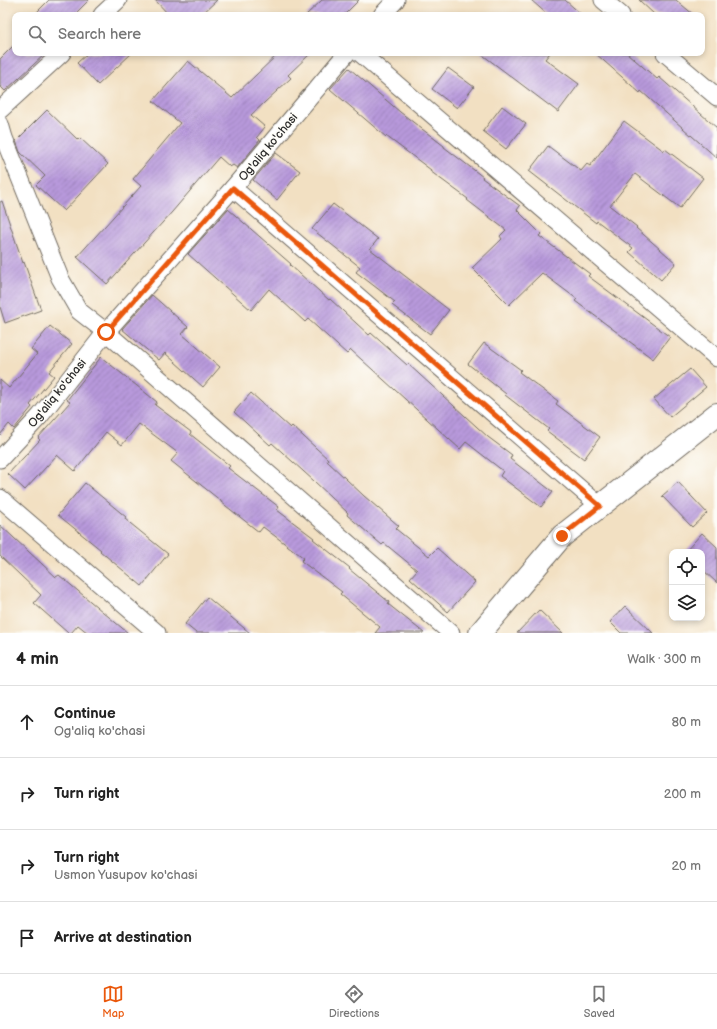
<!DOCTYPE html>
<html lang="en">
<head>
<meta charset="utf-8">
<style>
	:root { --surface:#fff; --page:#f2f2f2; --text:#222; --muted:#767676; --line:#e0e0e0; --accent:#ea580c }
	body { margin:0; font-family:"Balsamiq Sans",sans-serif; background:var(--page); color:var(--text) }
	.controls { position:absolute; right:12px; bottom:12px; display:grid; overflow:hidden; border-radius:8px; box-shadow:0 2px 6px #0003 }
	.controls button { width:36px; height:36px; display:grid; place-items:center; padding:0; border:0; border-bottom:1px solid var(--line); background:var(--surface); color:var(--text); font:20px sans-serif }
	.stop { position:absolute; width:12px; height:12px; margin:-9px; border:3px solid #ea580c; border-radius:50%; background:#fff }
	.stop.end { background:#ea580c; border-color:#fff; box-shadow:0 1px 4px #0008 }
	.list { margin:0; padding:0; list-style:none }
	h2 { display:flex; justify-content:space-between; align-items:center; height:52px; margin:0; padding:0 16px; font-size:17px }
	h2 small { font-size:13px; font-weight:400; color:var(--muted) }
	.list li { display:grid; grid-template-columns:26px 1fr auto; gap:12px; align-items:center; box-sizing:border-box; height:72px; padding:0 16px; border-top:1px solid var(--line) }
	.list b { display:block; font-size:15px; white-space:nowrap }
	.list p { margin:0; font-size:13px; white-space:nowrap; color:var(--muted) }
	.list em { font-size:13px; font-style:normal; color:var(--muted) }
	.icon { flex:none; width:22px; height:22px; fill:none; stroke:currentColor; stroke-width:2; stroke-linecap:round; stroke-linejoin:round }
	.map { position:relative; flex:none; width:717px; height:633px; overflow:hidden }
	.search { position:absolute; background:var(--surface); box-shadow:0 2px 6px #0003; left:12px; right:12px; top:12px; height:44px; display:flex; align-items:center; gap:10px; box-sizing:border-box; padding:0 14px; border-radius:8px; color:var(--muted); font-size:15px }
	.sheet { height:340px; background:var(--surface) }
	nav { display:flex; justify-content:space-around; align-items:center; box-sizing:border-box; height:56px; border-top:1px solid var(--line); background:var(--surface); font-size:11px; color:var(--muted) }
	nav a { display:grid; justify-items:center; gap:2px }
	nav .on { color:var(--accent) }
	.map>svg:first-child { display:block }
	.building { fill:url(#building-hatch) }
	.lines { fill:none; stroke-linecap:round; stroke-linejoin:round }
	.minor-casing { stroke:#716a60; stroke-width:19 }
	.major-casing { stroke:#716a60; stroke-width:24 }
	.minor { stroke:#fff; stroke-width:17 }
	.major { stroke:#fff; stroke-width:22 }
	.route { stroke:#ea580c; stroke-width:5 }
	.labels { text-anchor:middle; stroke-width:3; stroke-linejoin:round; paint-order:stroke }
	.street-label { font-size:12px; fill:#2b2b2b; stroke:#fdfcf7 }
</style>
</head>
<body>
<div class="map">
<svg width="717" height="633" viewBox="0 0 717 633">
	<defs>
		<pattern id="building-hatch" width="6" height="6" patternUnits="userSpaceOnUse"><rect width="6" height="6" fill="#b899dc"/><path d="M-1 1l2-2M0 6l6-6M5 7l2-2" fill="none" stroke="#967db3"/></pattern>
	</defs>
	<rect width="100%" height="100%" fill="#fdfcf7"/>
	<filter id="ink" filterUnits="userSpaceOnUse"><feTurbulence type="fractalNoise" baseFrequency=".025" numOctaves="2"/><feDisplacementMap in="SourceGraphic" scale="8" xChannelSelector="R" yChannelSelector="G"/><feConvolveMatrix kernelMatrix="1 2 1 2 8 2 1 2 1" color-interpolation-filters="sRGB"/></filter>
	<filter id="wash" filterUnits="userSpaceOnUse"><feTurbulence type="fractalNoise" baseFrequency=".012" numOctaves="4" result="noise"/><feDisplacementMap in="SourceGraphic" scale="16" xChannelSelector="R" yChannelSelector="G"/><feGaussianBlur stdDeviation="0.9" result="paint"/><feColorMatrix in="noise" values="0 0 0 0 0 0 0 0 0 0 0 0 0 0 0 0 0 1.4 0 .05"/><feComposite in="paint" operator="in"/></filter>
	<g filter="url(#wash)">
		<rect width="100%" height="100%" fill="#f2e0c2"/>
		<g id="blocks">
			<g class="building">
				<path d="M 49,0 L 89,0 L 74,15 L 34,15 Z"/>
				<path d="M 155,0 L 217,0 L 201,15 L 169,15 Z"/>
				<path d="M 322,0 L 359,0 L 344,15 L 306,15 Z"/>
				<path d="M 531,0 L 565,0 L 582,15 L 548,15 Z"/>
				<path d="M 639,0 L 676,0 L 694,15 L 655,15 Z"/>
				<path d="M 15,44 L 15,53 L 46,53 L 5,91 L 0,86 L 0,59 Z"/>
				<path d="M 88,53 L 132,53 L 98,85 L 77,63 Z"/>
				<path d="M 279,53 L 311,53 L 288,75 L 291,78 L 251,115 L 265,127 L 257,137 L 260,140 L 237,168 L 233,165 L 230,167 L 219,157 L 172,212 L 107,284 L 77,257 L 141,186 L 133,179 L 180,123 L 153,101 L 188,61 L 232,98 Z"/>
				<path d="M 480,53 L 550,53 L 545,59 L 579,84 L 558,112 Z"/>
				<path d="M 595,53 L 627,53 L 657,79 L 659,77 L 717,128 L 717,158 L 641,91 L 640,93 Z"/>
				<path d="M 349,68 L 400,112 L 444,146 L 444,147 L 483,177 L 482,178 L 520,206 L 517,210 L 541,234 L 539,236 L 590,274 L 588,276 L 670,337 L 653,359 L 575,301 L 577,299 L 542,273 L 509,305 L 472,268 L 502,239 L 500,236 L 506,230 L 467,200 L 468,199 L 430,171 L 431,170 L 386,136 L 386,137 L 330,89 Z"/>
				<path d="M 448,68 L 474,87 L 457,108 L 432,89 Z"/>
				<path d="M 502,106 L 526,124 L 506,149 L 483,131 Z"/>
				<path d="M 47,110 L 78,140 L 80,138 L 108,164 L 64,211 L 36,185 L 45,176 L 20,152 L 16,141 Z"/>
				<path d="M 624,121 L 664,151 L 665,149 L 703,178 L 680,208 L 635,174 L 610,206 L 637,227 L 636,228 L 676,263 L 661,280 L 629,252 L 633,248 L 597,221 L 596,223 L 529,171 L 548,146 L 581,171 L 587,164 L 590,166 Z"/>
				<path d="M 276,153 L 300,171 L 277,200 L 253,180 Z"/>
				<path d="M 2,201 L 23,263 L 24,262 L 41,310 L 5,323 L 0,307 L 0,202 Z"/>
				<path d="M 333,204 L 378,239 L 370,249 L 449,310 L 430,334 L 392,305 L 395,302 L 356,272 L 360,267 L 312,229 Z"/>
				<path d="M 228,209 L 291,264 L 290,265 L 329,300 L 330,299 L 369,335 L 371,333 L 407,365 L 408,364 L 488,437 L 512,455 L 510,459 L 553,492 L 541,507 L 500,476 L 503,471 L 466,442 L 460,449 L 351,350 L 347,354 L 308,319 L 305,322 L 269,289 L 251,310 L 188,254 Z"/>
				<path d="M 152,295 L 188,327 L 182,334 L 220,367 L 203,387 L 165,353 L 159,360 L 122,329 Z"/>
				<path d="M 50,326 L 72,344 L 49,372 L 54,376 L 30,405 L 32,407 L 14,429 L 9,424 L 0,435 L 0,380 L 9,388 L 37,354 L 31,349 Z"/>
				<path d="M 484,343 L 521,370 L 519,372 L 558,401 L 556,404 L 600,437 L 584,459 L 547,431 L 549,429 L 505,395 L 506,394 L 468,364 Z"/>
				<path d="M 101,357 L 157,402 L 155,405 L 191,432 L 190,434 L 230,466 L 228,468 L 279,507 L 277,510 L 314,538 L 313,539 L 350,568 L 349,569 L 389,602 L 388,604 L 424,633 L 375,633 L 380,627 L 340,594 L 342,592 L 301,561 L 304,558 L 263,527 L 259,532 L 221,502 L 221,501 L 171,461 L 178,453 L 139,424 L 122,445 L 106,432 L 75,471 L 57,455 L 25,490 L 8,474 L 40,440 L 38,438 L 70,402 L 67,400 Z"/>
				<path d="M 690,369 L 706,387 L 670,417 L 654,399 Z"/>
				<path d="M 251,393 L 290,428 L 292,426 L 328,459 L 327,461 L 364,496 L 399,526 L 396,529 L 429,556 L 437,548 L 475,582 L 448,612 L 410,578 L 417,570 L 384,543 L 382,545 L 347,515 L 348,513 L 314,481 L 272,443 L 270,445 L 234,412 Z"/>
				<path d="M 678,482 L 707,513 L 692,527 L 662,496 Z"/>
				<path d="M 85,483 L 126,517 L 125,519 L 168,554 L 142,586 L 100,551 L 101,550 L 58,515 Z"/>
				<path d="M 0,525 L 56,577 L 59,575 L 128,633 L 88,633 L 78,625 L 71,633 L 68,633 L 34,603 L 41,595 L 0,556 Z"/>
				<path d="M 702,533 L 717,547 L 717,583 L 702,569 L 702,552 L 685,552 Z"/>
				<path d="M 207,597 L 250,633 L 196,633 L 185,624 Z"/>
				<path d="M 625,606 L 653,633 L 621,633 L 610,622 Z"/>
				<path d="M 539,610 L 563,633 L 517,633 Z"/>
			</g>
		</g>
	</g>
	<g filter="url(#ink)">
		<use href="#blocks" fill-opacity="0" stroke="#716a60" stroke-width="1"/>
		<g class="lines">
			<defs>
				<g id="minor">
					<path d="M 603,0 L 621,15"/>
					<path d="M 102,15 L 118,0"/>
					<path d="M 382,15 L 396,0"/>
					<path d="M 360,53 L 717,358"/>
					<path d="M 665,53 L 717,97"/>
					<path d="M 0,110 L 62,53"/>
					<path d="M 0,124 L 4,138 L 60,278 L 79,311 L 106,332 L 451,633"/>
					<path d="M 233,188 L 600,506"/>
					<path d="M 0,459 L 40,416 L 106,332 L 233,188 L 347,53"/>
					<path d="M 0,498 L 157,633"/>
				</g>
				<path id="major" d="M 480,633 L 562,536 L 717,414"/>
			</defs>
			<use href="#minor" class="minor-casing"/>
			<use href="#major" class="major-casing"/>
			<use href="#minor" class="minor"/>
			<use href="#major" class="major"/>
		</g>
	</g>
	<g class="lines" filter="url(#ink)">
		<path class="route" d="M 106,332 L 233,188 L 600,506 L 562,536"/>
	</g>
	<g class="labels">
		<g class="street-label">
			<text transform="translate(268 147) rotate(-50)" y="4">Og'aliq ko'chasi</text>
			<text transform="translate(57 393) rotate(-51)" y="4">Og'aliq ko'chasi</text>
		</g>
	</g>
</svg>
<div class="controls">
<button><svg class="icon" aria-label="locate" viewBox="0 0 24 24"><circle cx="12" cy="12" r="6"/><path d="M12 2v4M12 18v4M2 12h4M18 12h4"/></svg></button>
<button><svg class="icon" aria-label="layers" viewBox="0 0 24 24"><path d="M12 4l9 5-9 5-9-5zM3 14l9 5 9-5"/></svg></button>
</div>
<div class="stop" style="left:106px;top:332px"></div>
<div class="stop end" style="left:562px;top:536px"></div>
<div class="search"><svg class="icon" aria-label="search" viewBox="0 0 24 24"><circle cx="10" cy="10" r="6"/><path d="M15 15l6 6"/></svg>Search here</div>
</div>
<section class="sheet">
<h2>4 min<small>Walk · 300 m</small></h2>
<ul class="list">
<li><svg class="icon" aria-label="ahead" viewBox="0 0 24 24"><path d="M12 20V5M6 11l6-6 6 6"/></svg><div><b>Continue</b><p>Og'aliq ko'chasi</p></div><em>80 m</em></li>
<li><svg class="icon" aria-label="right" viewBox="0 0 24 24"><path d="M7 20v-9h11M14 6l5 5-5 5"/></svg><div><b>Turn right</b></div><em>200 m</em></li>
<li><svg class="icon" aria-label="right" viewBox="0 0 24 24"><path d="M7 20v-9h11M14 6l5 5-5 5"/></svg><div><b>Turn right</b><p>Usmon Yusupov ko'chasi</p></div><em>20 m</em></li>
<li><svg class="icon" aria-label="arrive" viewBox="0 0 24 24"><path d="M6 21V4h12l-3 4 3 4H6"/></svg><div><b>Arrive at destination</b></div></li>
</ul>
</section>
<nav>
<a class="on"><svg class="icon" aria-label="map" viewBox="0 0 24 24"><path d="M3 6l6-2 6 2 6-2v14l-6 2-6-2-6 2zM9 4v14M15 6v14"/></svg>Map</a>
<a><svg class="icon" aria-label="directions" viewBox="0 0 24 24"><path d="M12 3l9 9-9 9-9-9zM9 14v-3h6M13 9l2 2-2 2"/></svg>Directions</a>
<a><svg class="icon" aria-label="saved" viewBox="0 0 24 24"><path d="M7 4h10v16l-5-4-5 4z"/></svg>Saved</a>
</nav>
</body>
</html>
